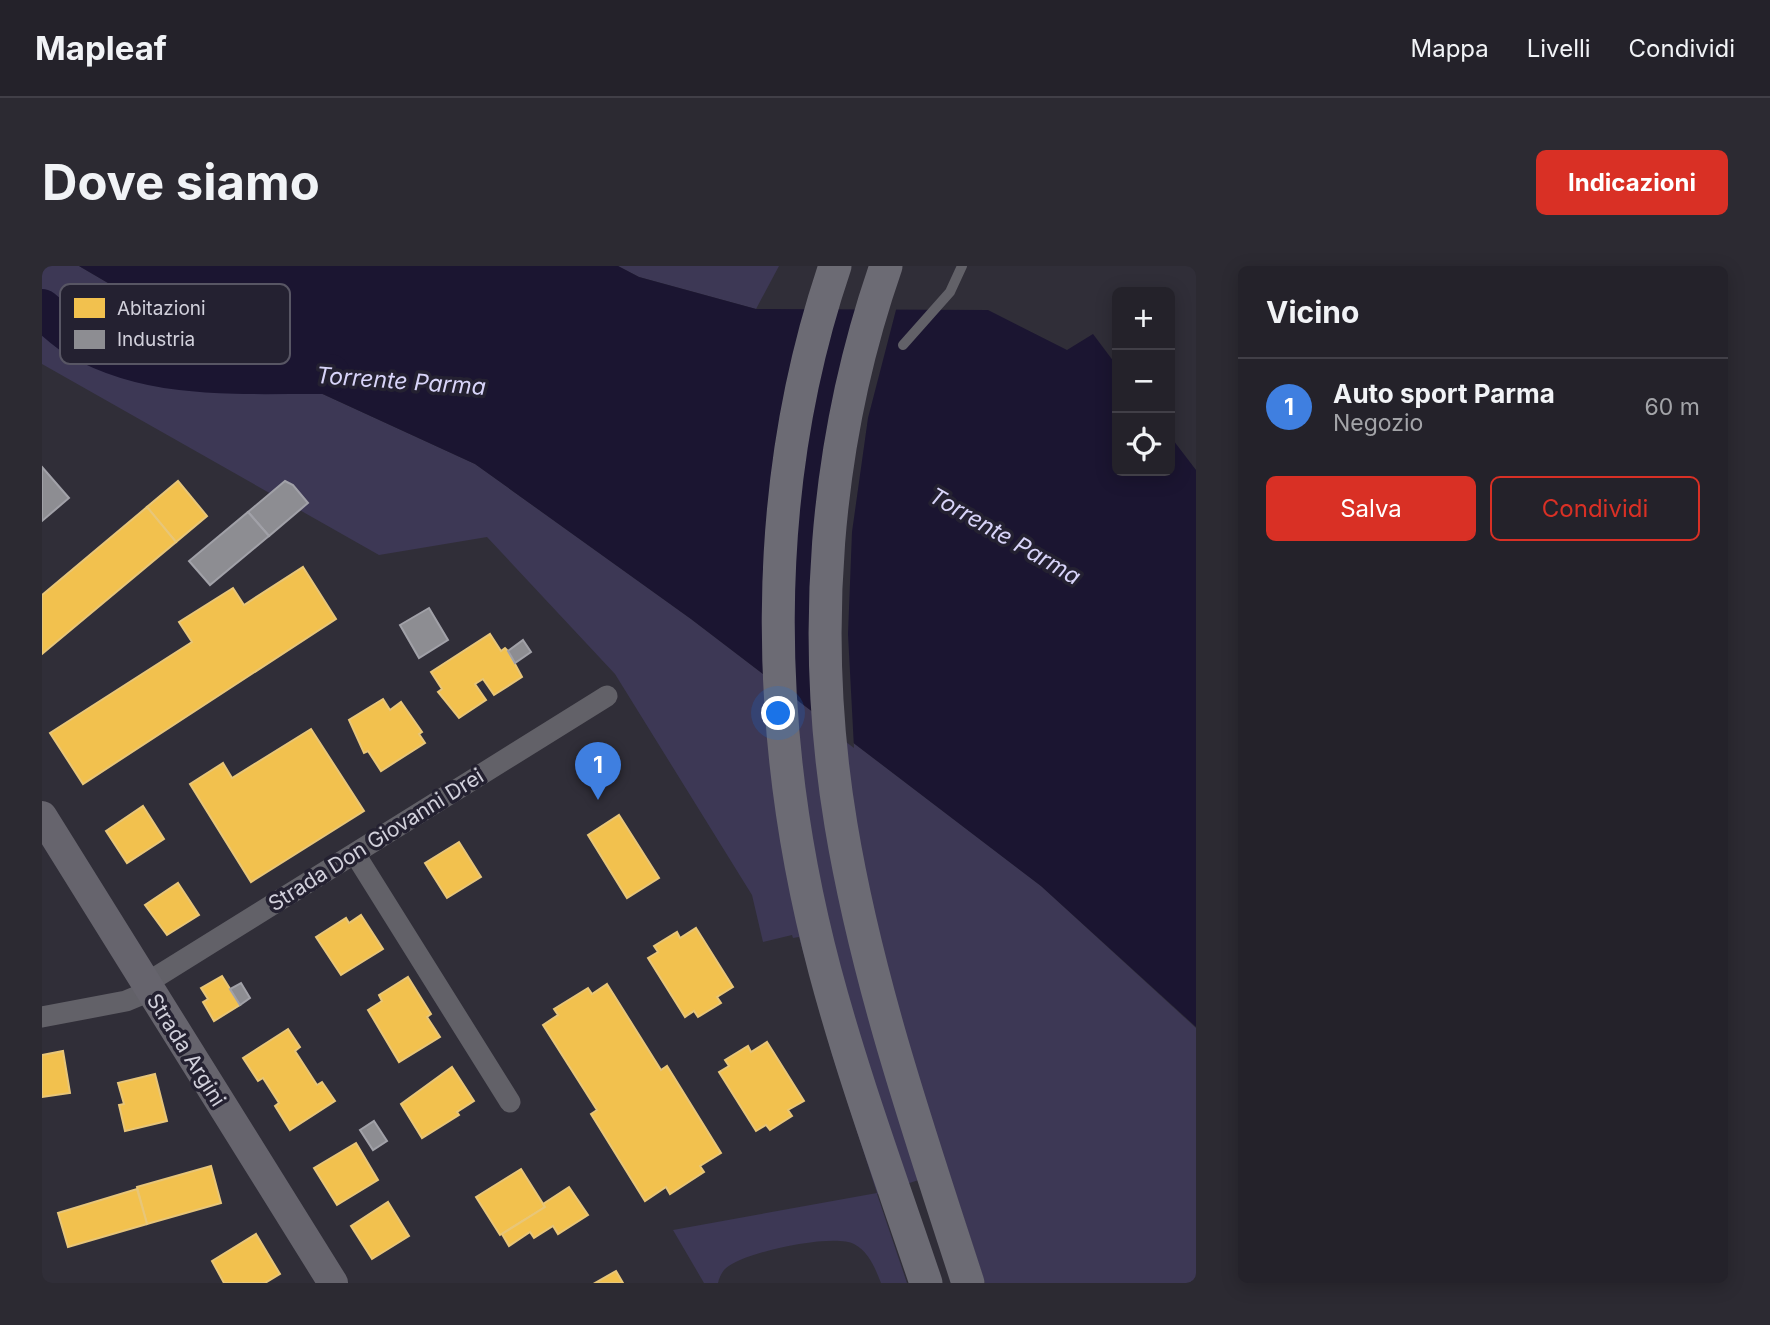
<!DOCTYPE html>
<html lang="it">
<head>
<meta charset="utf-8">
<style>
	:root { --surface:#24222a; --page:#2c2a32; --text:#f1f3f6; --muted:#a3a4a8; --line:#413f47; --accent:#d93025 }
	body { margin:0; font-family:Inter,sans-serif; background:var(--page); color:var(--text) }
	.controls { position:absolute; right:21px; top:21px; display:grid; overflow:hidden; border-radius:10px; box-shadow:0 4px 18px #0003 }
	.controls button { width:63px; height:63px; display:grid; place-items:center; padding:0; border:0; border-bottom:2px solid var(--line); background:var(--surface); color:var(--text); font:35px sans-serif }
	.you { position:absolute; left:737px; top:448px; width:24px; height:24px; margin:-18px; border:5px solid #fff; border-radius:50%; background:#1a73e8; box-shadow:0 0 0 10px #1a73e833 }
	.badge { display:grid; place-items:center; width:46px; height:46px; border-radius:50%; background:var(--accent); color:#fff; font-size:23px; font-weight:700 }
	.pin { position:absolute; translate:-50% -58px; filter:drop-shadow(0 2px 4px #0008) }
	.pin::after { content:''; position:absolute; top:37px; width:24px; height:21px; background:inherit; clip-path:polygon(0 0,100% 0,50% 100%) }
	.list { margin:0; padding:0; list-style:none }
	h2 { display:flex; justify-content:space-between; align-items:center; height:91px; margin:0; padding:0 28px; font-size:30px }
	h2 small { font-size:23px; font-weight:400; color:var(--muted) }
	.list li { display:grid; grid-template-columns:46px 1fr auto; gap:21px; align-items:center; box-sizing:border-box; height:98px; padding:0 28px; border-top:2px solid var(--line) }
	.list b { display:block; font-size:26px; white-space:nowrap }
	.list p { margin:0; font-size:23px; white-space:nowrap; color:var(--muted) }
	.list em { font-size:23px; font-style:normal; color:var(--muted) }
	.actions { display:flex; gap:14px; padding:21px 28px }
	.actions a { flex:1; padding:16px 0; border:2px solid var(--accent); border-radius:10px; text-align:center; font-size:24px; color:var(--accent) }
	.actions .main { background:var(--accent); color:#fff }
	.icon { flex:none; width:38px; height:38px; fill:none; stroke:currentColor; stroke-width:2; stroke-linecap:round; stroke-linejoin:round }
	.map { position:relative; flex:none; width:1154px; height:1017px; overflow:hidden; border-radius:10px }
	header { display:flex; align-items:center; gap:42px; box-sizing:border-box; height:98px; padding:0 35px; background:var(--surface); border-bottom:2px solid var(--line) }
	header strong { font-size:33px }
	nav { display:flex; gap:38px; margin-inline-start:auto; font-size:24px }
	.intro { display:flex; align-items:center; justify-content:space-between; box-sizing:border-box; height:168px; padding:0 42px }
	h1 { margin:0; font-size:49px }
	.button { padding:18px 32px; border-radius:10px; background:var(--accent); color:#fff; font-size:24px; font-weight:700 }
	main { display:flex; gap:42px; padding:0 42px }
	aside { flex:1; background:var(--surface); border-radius:10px; box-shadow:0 4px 18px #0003 }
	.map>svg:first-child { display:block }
	.green { fill:#3d3855 }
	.water { fill:#1b1531 }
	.pier { fill:#302e38 }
	.homes { fill:#f2c14e; stroke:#e8c678; stroke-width:2 }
	.industry { fill:#8d8d92; stroke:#a1a1a8; stroke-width:2 }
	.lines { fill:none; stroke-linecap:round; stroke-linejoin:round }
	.river { stroke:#1b1531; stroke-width:40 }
	.service { stroke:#626168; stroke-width:10 }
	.minor { stroke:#626168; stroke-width:21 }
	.secondary { stroke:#66646d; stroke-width:30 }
	.trunk { stroke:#6c6b74; stroke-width:33 }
	.labels { text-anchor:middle; stroke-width:7; stroke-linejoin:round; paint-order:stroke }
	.street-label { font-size:21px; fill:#d1d0db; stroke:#242131 }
	.water-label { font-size:23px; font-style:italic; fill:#d8d4f9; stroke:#242131 }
	.key { fill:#242131; stroke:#585664; stroke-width:2 }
	.key-label { font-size:19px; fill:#d1d0db }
</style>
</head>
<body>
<header>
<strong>Mapleaf</strong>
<nav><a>Mappa</a><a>Livelli</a><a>Condividi</a></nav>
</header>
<div class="intro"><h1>Dove siamo</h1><a class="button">Indicazioni</a></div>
<main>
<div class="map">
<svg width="1154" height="1017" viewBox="0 0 1154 1017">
	<rect width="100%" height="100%" fill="#302e38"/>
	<g class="green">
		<path d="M 0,0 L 37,0 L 165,75 L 433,198 L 649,353 L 999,620 L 1154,762 L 1154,1017 L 943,1017 L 906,904 L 835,928 L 865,1017 L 839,1017 C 833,1002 827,986 812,978 C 792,967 700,986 683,1003 C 680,1006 677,1012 676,1017 L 662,1017 L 631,964 L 835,927 L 790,788 L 757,671 L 751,672 L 750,669 L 721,676 L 710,629 L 573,408 L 445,271 L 337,289 L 0,98 Z"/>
		<path d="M 576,0 L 737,0 L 714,43 L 597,11 Z"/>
	</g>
	<path class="water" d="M 37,0 L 576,0 L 597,11 L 714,43 L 946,44 L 1025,84 L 1051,68 L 1075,100 L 1075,205 L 1128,205 L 1128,170 L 1154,204 L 1154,761 L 999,620 L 649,353 L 433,198 L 165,75 Z"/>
	<path class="pier" d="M 815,39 L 855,40 L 826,152 L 810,266 L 806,368 L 812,482 L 771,451 Z"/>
	<g class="homes">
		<path d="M 136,215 L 165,250 L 134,276 L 105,241 Z"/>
		<path d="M 105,241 L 134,276 L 0,388 L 0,329 Z"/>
		<path d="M 261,301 L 294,353 L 41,518 L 8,467 L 150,376 L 137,356 L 191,322 L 202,339 Z"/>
		<path d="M 448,368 L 459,385 L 463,382 L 466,385 L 480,411 L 452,429 L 441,413 L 433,418 L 444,434 L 417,452 L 396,426 L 400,423 L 389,406 Z"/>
		<path d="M 341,433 L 348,444 L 359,436 L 380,466 L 377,468 L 383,477 L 339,505 L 326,485 L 322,487 L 307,454 Z"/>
		<path d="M 269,463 L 322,545 L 209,616 L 148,518 L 181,497 L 190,512 Z"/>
		<path d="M 101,540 L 122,573 L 85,597 L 64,565 Z"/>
		<path d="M 577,549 L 617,612 L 585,632 L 546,569 Z"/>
		<path d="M 417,576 L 439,611 L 405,632 L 383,597 Z"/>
		<path d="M 136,617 L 157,649 L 125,669 L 103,639 Z"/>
		<path d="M 319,649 L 341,683 L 299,709 L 274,671 L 304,652 L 307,657 Z"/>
		<path d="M 654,662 L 691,721 L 675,731 L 679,737 L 656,751 L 652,745 L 643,751 L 606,692 L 616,686 L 612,680 L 635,666 L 638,672 Z"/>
		<path d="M 180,710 L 198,739 L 172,755 L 161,736 L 166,733 L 159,722 Z"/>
		<path d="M 366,711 L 389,748 L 385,751 L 398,771 L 357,796 L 326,744 L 340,735 L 337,729 Z"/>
		<path d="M 565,718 L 619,804 L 625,800 L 679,887 L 658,900 L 662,906 L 628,928 L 624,921 L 603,935 L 549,848 L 555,844 L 501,759 L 516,749 L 512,743 L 546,722 L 550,728 Z"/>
		<path d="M 246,763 L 258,781 L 253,785 L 275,819 L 280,816 L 293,835 L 248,864 L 233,840 L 237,837 L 221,812 L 216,815 L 201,792 Z"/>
		<path d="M 725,776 L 762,835 L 746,844 L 750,850 L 728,864 L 724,859 L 714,865 L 677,806 L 687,800 L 683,794 L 706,780 L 709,786 Z"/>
		<path d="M 21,785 L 28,827 L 0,831 L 0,789 Z"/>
		<path d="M 410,801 L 432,835 L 415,846 L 417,849 L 380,872 L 359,838 Z"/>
		<path d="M 113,808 L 125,855 L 83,865 L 77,839 L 82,838 L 76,817 Z"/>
		<path d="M 314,877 L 336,914 L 295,939 L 272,902 Z"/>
		<path d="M 169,900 L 179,937 L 105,958 L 95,921 Z"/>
		<path d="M 479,903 L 503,941 L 458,969 L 434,931 Z"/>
		<path d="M 527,921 L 546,949 L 516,968 L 511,960 L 492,972 L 488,966 L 467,980 L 460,968 L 503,941 L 501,938 Z"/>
		<path d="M 95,923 L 105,958 L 26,981 L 16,947 Z"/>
		<path d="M 346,936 L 367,970 L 330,993 L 309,960 Z"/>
		<path d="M 214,968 L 238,1008 L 223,1017 L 182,1017 L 170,995 Z"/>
		<path d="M 574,1005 L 581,1017 L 553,1017 Z"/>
	</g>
	<g class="industry">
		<path d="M 0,201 L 27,232 L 0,255 Z"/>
		<path d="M 243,215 L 251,219 L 266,237 L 227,270 L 206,246 Z"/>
		<path d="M 206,246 L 227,270 L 168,319 L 147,295 Z"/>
		<path d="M 387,342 L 406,374 L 377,392 L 358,359 Z"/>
		<path d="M 481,374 L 489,386 L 473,397 L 466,385 Z"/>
		<path d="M 199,717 L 208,732 L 198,739 L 188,723 Z"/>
		<path d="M 332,855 L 345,875 L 331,884 L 318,864 Z"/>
	</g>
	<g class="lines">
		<path class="river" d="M 0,43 C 12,53 24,66 38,73 C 114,116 204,107 288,108"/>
		<path class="service" d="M 861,79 L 908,26 L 920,0"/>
		<g class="minor">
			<path d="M 313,588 L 468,836"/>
			<path d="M 103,718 L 565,430"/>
			<path d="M 0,751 L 84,735 L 108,725"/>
		</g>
		<path class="secondary" d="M 0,550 L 291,1017"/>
		<g class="trunk">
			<path d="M 793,0 C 716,227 722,475 783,705 C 811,810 849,913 884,1017"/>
			<path d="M 844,0 C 782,178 768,373 799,559 C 825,715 877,866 926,1017"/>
		</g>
	</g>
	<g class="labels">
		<g class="street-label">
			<text transform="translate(334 574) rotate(-32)" y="7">Strada Don Giovanni Drei</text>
			<text transform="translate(144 784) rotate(58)" y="7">Strada Argini</text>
		</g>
		<g class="water-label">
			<text transform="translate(359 115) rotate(4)" y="8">Torrente Parma</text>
			<text transform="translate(963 270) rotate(30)" y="8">Torrente Parma</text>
		</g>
	</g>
	<rect x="18" y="18" width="230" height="80" rx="10" class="key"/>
	<rect x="32" y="32" width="31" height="20" fill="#f2c14e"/>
	<rect x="32" y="64" width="31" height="19" fill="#8d8d92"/>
	<g class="key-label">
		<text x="75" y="49">Abitazioni</text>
		<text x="75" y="80">Industria</text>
	</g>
</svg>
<div class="controls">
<button>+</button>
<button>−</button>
<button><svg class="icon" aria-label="locate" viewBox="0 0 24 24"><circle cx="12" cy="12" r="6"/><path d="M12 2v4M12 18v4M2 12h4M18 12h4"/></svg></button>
</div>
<div class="you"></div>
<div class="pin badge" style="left:556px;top:534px;background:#3f7fe0">1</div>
</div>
<aside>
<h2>Vicino<small></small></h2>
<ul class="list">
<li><span class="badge" style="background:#3f7fe0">1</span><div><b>Auto sport Parma</b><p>Negozio</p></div><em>60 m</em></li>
</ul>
<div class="actions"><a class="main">Salva</a><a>Condividi</a></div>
</aside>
</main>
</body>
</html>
